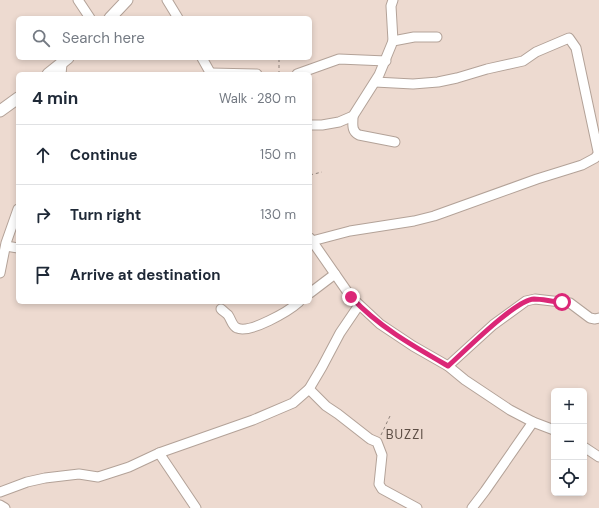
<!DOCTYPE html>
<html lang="en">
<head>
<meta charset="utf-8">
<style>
	:root { --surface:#fff; --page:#f2f2f3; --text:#1f2937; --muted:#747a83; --line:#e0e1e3 }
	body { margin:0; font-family:"DM Sans",sans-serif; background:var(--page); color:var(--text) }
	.controls { position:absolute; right:12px; bottom:12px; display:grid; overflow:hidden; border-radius:6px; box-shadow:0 2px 6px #0003 }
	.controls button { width:36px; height:36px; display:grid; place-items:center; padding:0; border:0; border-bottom:1px solid var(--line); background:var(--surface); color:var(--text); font:20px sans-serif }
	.stop { position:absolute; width:12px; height:12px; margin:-9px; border:3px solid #db2777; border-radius:50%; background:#fff }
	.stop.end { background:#db2777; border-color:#fff; box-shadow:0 1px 4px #0008 }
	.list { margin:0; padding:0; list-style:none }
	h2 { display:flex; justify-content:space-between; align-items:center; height:52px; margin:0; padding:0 16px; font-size:17px }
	h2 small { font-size:13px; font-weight:400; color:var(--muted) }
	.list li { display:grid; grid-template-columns:26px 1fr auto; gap:12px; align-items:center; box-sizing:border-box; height:60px; padding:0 16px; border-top:1px solid var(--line) }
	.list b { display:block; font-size:15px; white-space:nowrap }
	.list em { font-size:13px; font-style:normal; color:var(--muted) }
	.icon { flex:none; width:22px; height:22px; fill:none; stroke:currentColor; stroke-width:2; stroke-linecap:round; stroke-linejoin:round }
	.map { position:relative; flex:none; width:599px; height:508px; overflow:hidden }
	.search { position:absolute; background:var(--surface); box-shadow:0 2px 6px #0003; left:16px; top:16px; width:296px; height:44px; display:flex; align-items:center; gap:10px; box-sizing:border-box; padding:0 14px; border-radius:6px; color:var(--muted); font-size:15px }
	.panel { position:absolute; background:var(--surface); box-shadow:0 2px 6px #0003; left:16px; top:72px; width:296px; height:232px; border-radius:6px }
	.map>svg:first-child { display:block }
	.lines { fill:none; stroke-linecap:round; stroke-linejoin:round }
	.minor-casing { stroke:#b3a298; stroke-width:11 }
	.major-casing { stroke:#b3a298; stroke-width:13 }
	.path { stroke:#8e817a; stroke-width:1; stroke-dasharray:3 3; stroke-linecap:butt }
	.minor { stroke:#fff; stroke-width:9 }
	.major { stroke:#fff; stroke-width:11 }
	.route { stroke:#db2777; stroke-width:5 }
	.labels { text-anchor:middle; stroke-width:3; stroke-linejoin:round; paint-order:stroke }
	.quarter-label { font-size:13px; letter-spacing:1px; fill:#5c4d44; stroke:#eddad0 }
</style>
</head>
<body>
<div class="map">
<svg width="599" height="508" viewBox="0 0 599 508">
	<rect width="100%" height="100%" fill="#eddad0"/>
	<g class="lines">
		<defs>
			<g id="minor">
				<path d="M 78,0 L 90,18"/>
				<path d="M 167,0 L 178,18"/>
				<path d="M 393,0 L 391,6 L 393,41"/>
				<path d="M 202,58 L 211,74"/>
				<path d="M 210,73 L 257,74"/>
				<path d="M 61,74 L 62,64"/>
				<path d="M 297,74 L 339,59 L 386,61"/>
				<path d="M 375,82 L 413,84 L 438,82 L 457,78 L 487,69 L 523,61 L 536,52 L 569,38 L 576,48 L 599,156"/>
				<path d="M 353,116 C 353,124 351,131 359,135 L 395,142"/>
				<path d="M 310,125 L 322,125 L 339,122 L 353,116 L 379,75 L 393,41 L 414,37 L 437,37"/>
				<path d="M 310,238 L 351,297 L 380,324 L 413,346 L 448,366 L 465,380 L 510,410 L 533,422 L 554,430"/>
				<path d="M 312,241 L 350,231 L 414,221 L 434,216 L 537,179 L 582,165 L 595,158 L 599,153"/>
				<path d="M 6,246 L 18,248"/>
				<path d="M 0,273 L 6,243 L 18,209"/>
				<path d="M 310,293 L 335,274"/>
				<path d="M 221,309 C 223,311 226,313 228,315 C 231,319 232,326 237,328 C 250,334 289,311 299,302"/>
				<path d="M 448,366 L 493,325 L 526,301 L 535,299 L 570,303 L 590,318 L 595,319 L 599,318"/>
				<path d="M 309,389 L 326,406 L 338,414 L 370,439 L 377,442 L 382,455 L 379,484 L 382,489 L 417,508"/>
				<path d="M 584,447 L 599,457"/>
				<path d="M 159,453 L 196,508"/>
				<path d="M 0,492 L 27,482 L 45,478 L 79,474 L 98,477 L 129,467 L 159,453 L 253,420 L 293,403 L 309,389 L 322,367 L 340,333 L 359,305"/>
				<path d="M 0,505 L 5,508"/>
				<path d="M 472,508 L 485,491 L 533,422"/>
			</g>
			<g id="major">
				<path d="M 110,18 L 127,0"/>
				<path d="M 48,74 L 68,58"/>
				<path d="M 0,111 L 18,98"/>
			</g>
		</defs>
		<use href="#minor" class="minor-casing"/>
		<use href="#major" class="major-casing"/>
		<g class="path">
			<path d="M 279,74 L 279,58"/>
			<path d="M 310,175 L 322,172"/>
			<path d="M 381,435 L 390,416"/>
		</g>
		<use href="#minor" class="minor"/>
		<use href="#major" class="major"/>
	</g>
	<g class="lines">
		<path class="route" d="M 351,297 C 379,327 413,346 448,366 C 464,352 515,300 534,299 C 543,299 553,302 562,302"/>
	</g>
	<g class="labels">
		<g class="quarter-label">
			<text x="405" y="439">BUZZI</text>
		</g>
	</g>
</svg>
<div class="controls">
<button>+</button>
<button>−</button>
<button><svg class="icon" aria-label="locate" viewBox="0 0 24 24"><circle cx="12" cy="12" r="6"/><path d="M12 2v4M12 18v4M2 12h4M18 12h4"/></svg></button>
</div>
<div class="stop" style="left:562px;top:302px"></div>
<div class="stop end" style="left:351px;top:297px"></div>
<div class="search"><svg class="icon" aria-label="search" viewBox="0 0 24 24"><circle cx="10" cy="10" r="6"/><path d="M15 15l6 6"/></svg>Search here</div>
<section class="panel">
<h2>4 min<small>Walk · 280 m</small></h2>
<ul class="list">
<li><svg class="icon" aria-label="ahead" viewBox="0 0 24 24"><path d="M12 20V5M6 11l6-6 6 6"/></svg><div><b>Continue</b></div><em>150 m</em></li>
<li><svg class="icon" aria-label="right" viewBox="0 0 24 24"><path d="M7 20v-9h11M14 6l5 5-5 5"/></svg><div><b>Turn right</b></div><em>130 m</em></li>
<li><svg class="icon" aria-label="arrive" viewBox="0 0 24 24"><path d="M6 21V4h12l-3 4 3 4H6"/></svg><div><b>Arrive at destination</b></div></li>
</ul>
</section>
</div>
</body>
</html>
